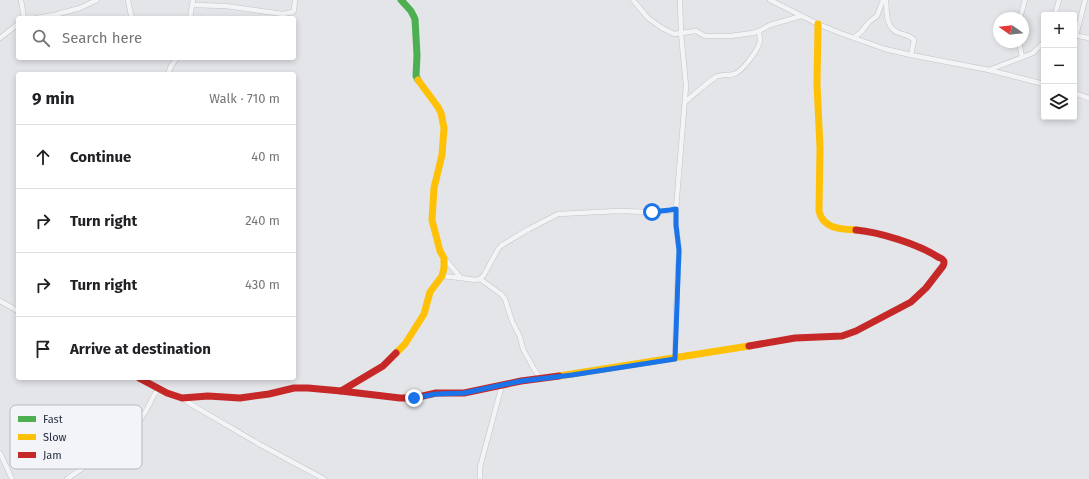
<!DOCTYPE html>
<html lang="en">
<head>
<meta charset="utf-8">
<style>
	:root { --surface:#fff; --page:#f6f6f6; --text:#202124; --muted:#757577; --line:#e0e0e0 }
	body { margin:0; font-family:"Fira Sans",sans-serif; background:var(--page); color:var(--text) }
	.controls { position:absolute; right:12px; top:12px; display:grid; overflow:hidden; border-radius:4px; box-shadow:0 2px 6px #0003 }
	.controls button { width:36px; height:36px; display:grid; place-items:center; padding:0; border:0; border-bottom:1px solid var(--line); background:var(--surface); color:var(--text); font:20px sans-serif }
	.compass { position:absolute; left:993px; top:12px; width:36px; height:36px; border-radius:50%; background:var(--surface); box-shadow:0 2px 6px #0003; rotate:284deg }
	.stop { position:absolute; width:12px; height:12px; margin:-9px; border:3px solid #1a73e8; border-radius:50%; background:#fff }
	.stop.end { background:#1a73e8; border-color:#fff; box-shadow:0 1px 4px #0008 }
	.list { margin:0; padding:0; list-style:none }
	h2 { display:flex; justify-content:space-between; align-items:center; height:52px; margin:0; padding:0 16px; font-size:17px }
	h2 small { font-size:13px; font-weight:400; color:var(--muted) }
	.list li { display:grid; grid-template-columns:26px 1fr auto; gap:12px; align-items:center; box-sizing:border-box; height:64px; padding:0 16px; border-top:1px solid var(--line) }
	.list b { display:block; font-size:15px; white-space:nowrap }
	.list em { font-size:13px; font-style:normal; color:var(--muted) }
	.icon { flex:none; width:22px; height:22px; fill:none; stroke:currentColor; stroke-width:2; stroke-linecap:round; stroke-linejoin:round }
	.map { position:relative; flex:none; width:1089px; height:479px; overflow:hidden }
	.search { position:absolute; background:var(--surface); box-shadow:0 2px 6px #0003; left:16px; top:16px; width:280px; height:44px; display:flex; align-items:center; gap:10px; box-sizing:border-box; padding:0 14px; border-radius:4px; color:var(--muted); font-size:15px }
	.panel { position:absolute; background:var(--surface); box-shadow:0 2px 6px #0003; left:16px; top:72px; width:280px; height:308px; border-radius:4px }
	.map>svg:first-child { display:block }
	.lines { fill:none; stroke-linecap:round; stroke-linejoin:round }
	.street-casing { stroke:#c2c3c7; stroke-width:5.5 }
	.street { stroke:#f3f4f6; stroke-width:4.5 }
	.fast { stroke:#4caf50; stroke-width:7 }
	.slow { stroke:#ffc107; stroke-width:7 }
	.jam { stroke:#c62828; stroke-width:7 }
	.route { stroke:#1a73e8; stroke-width:5 }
	.key { fill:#f2f4f8; stroke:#b5b9c2; stroke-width:1 }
	.key-label { font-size:11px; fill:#283045 }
</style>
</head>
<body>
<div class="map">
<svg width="1089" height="479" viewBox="0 0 1089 479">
	<rect width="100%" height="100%" fill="#e4e5e9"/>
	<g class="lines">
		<defs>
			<g id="street">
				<path d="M 21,0 L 24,18"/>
				<path d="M 128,0 L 131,15 L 133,18"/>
				<path d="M 633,0 L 648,18 L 662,28 L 674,34 L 696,31 L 705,36 L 730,36 L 753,33 L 759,31 L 770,25 L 801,16"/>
				<path d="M 770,0 L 818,24 L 840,33 L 885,49 L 911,55 L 989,70 L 1044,84"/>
				<path d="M 886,0 C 887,12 885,28 899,33 C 905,35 910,35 914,40 L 911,55"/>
				<path d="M 193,5 L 226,6 L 283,14 L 293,12 L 294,10 L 295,0"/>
				<path d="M 1055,15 L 1059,0"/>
				<path d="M 36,18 L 54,15 L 80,8 L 97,0"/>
				<path d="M 190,18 L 193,0"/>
				<path d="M 1020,18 L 1025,0"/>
				<path d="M 1074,35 L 1089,38"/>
				<path d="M 1076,36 L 1085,0"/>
				<path d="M 0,38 L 18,24"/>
				<path d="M 854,38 L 862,31 L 869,22 L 877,16 L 883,0"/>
				<path d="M 1019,42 L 1022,57"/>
				<path d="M 989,70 L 1033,53 L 1044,42"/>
				<path d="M 168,74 L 171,66 L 177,58"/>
				<path d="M 1074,93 L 1089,98"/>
				<path d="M 685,102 C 695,94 705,84 716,77 C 722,74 728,76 734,74 C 742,72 759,49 760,41 C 760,38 759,34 759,31"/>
				<path d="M 444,258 L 461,278"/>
				<path d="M 442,276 L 461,278 L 475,280 L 480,279 L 484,275 L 498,249 L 502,245 L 529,229 L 558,214 L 618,211 L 652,212 L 670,211 L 676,209"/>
				<path d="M 480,279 L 501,294 L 505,299 L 512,321 L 520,337 L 523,349 L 534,369 L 541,379"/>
				<path d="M 0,301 L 18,311"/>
				<path d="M 675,359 L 676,311 L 679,250 L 676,225 L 676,209 L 686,86 L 681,33 L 680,0"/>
				<path d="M 182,398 L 189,403 L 259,444 L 324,479"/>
				<path d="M 0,453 L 12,479"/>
				<path d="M 67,479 C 91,462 119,445 138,423 C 141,418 145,413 148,407 C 152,400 153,394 159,389"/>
				<path d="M 480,479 L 480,467 L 502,385"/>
			</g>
		</defs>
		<use href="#street" class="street-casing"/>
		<use href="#street" class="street"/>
		<path class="fast" d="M 401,0 L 411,11 L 415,19 L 417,55 L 416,76 L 418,80"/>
		<g class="slow">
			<path d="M 818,24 L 817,84 L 820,148 L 819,211 C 823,229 841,229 856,230"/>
			<path d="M 396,353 L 405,344 L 424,314 L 430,292 L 442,276 L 444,268 L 444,258 L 440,251 L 432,220 L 434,188 L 442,155 L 444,128 L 441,113 L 438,107 L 418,80"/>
			<path d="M 559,376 L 749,346"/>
		</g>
		<g class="jam">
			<path d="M 749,346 L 795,338 L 842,336 L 856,331 L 911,302 L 926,288 L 943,266 C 944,264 945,262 943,260 C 942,258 940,258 938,257 C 918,244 879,232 856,230"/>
			<path d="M 139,378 L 167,393 L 182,398 L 208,396 L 240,398 L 269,394 L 294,388 L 308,388 L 341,391 L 383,366 L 396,353"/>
			<path d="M 341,391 L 400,398 L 414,398 L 436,393 L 464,393 L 521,381 L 559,376"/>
		</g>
	</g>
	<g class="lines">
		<path class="route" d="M 414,398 L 436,394 L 464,393 L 521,381 L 572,375 L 675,359 L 679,250 L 676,225 L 676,209 L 670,210 L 652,212"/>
	</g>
	<rect x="10" y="405" width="132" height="64" rx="6" class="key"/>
	<rect x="18" y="416" width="18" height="6" fill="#4caf50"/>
	<rect x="18" y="434" width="18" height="6" fill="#ffc107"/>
	<rect x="18" y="452" width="18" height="6" fill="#c62828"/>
	<g class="key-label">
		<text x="43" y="423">Fast</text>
		<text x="43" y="441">Slow</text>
		<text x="43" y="459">Jam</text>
	</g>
</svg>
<div class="controls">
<button>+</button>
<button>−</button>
<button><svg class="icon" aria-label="layers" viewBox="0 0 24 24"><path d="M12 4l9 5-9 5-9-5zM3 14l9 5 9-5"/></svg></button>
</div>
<svg class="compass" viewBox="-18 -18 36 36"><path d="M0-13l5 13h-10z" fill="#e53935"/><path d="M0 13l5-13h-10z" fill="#757577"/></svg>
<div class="stop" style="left:652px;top:212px"></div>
<div class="stop end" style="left:414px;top:398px"></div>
<div class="search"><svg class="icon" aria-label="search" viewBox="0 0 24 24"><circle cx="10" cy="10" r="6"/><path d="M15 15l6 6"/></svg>Search here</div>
<section class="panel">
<h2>9 min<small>Walk · 710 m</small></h2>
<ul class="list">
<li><svg class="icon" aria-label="ahead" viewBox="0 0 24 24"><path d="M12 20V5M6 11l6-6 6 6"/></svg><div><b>Continue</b></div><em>40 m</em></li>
<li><svg class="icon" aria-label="right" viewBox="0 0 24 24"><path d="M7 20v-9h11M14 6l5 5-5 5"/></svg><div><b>Turn right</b></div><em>240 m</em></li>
<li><svg class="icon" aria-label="right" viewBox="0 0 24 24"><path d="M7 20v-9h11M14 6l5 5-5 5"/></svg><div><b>Turn right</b></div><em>430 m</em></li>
<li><svg class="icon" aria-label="arrive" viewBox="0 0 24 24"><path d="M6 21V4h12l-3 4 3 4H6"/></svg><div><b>Arrive at destination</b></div></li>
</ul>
</section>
</div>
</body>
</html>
